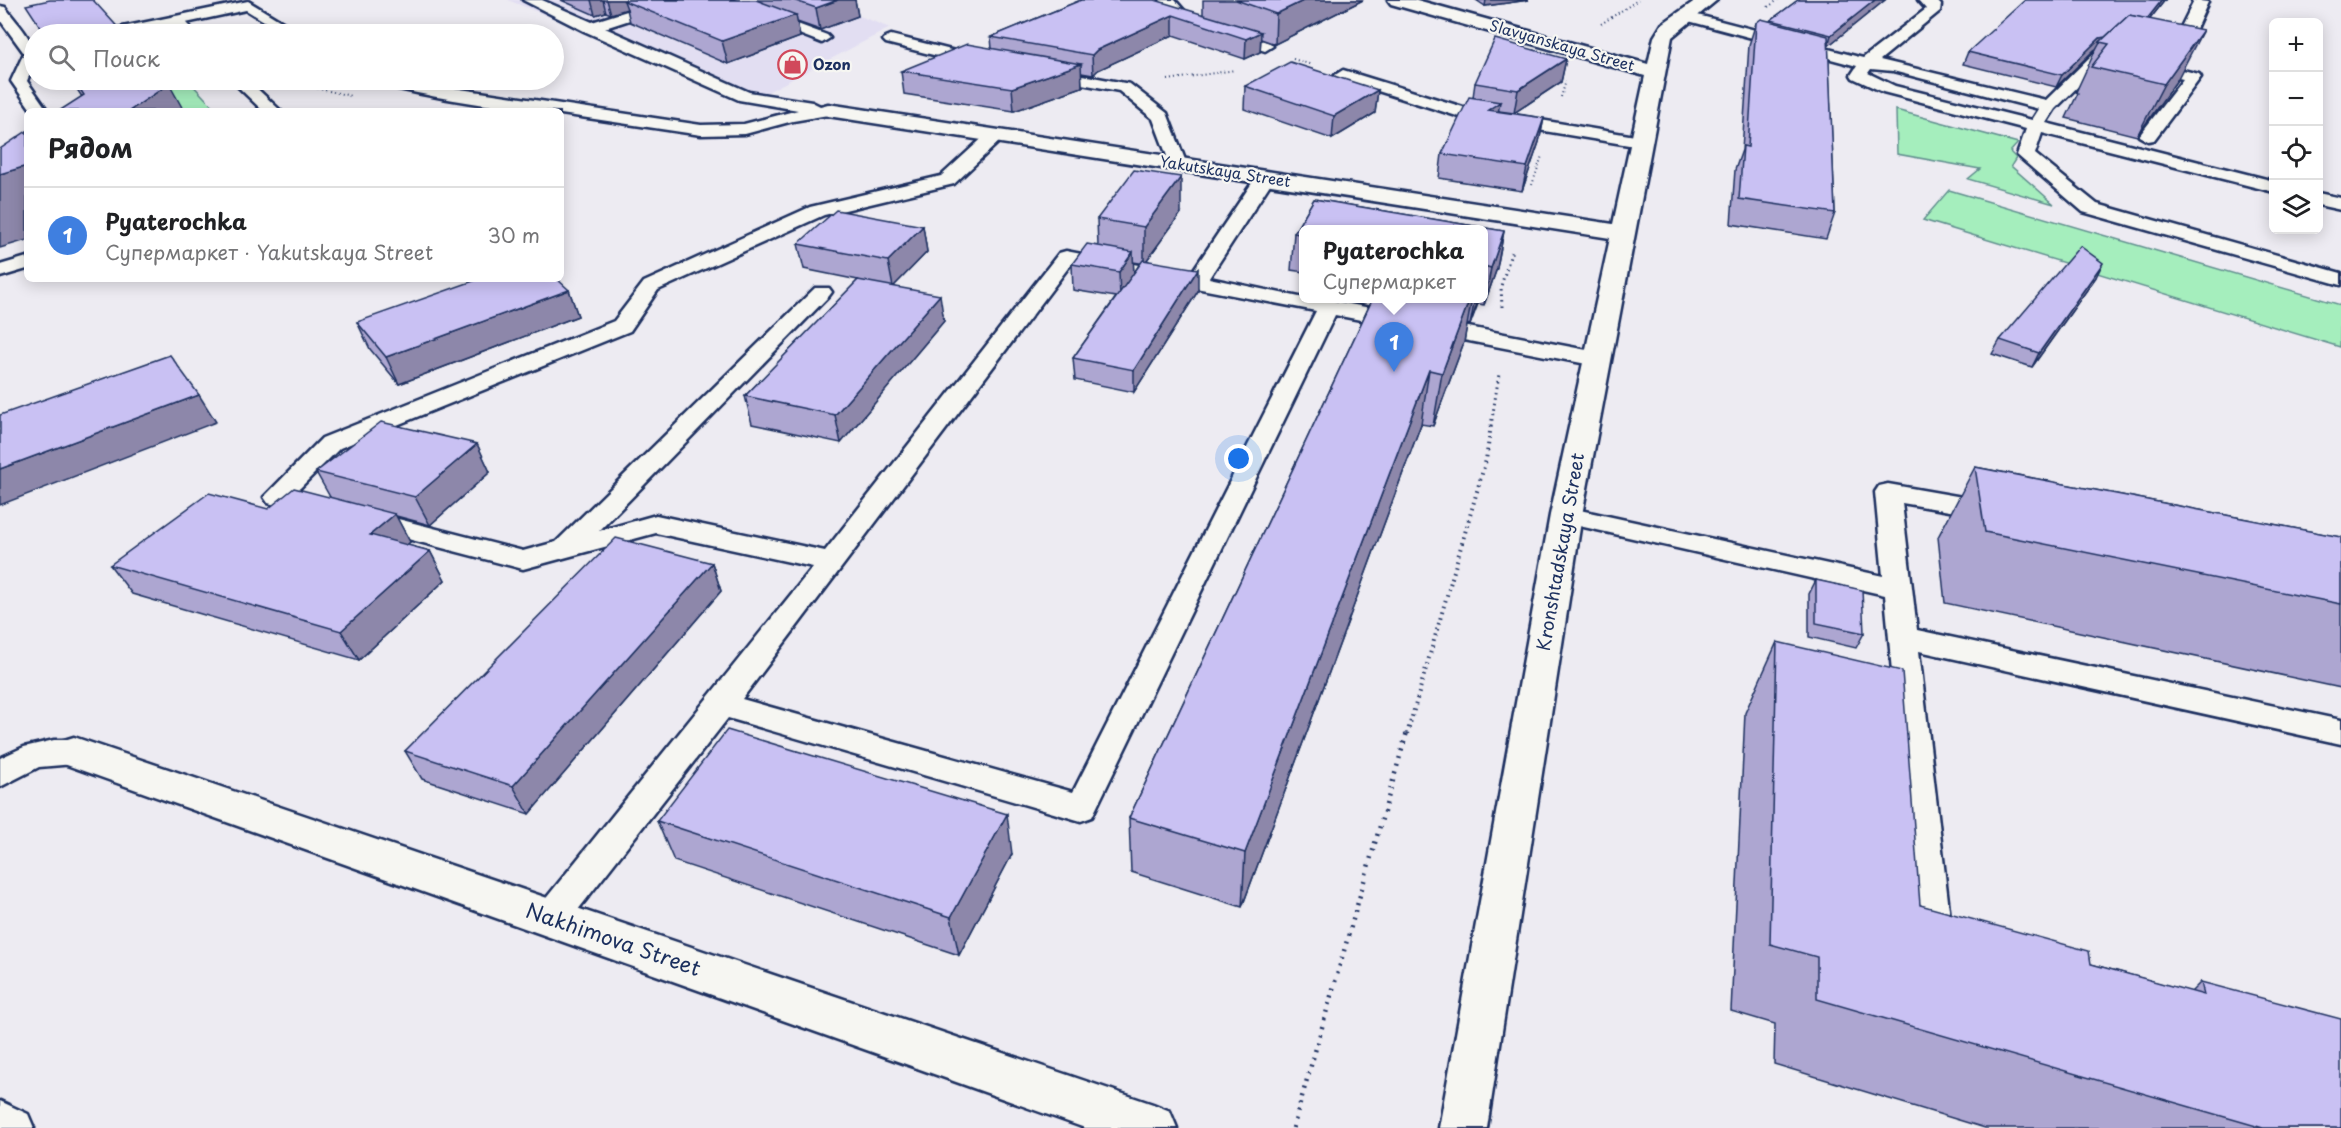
<!DOCTYPE html>
<html lang="ru">
<head>
<meta charset="utf-8">
<style>
	:root { --surface:#fff; --page:#f2f2f2; --text:#202124; --muted:#757577; --line:#e0e0e0; --accent:#2563eb }
	body { margin:0; font-family:"Playpen Sans",sans-serif; background:var(--page); color:var(--text) }
	.controls { position:absolute; right:18px; top:18px; display:grid; overflow:hidden; border-radius:9px; box-shadow:0 3px 15px #0003 }
	.controls button { width:54px; height:54px; display:grid; place-items:center; padding:0; border:0; border-bottom:2px solid var(--line); background:var(--surface); color:var(--text); font:30px sans-serif }
	.you { position:absolute; left:1239px; top:459px; width:21px; height:21px; margin:-15px; border:4px solid #fff; border-radius:50%; background:#1a73e8; box-shadow:0 0 0 9px #1a73e833 }
	.badge { display:grid; place-items:center; width:39px; height:39px; border-radius:50%; background:var(--accent); color:#fff; font-size:20px; font-weight:700 }
	.pin { position:absolute; translate:-50% -50px; filter:drop-shadow(0 2px 3px #0008) }
	.pin::after { content:''; position:absolute; top:32px; width:21px; height:18px; background:inherit; clip-path:polygon(0 0,100% 0,50% 100%) }
	.popup { position:absolute; left:1299px; top:225px; width:189px; height:78px; box-sizing:border-box; display:grid; place-content:center; border-radius:9px; background:var(--surface); filter:drop-shadow(0 2px 4px #0005); font-size:20px; white-space:nowrap; color:var(--muted) }
	.popup b { font-size:22px; color:var(--text) }
	.popup::after { content:''; position:absolute; left:50%; top:100%; margin-left:-12px; border:12px solid transparent; border-top-color:var(--surface) }
	.list { margin:0; padding:0; list-style:none }
	h2 { display:flex; justify-content:space-between; align-items:center; height:78px; margin:0; padding:0 24px; font-size:26px }
	h2 small { font-size:20px; font-weight:400; color:var(--muted) }
	.list li { display:grid; grid-template-columns:39px 1fr auto; gap:18px; align-items:center; box-sizing:border-box; height:96px; padding:0 24px; border-top:2px solid var(--line) }
	.list b { display:block; font-size:22px; white-space:nowrap }
	.list p { margin:0; font-size:20px; white-space:nowrap; color:var(--muted) }
	.list em { font-size:20px; font-style:normal; color:var(--muted) }
	.icon { flex:none; width:33px; height:33px; fill:none; stroke:currentColor; stroke-width:2; stroke-linecap:round; stroke-linejoin:round }
	.map { position:relative; flex:none; width:2341px; height:1128px; overflow:hidden }
	.search { position:absolute; background:var(--surface); box-shadow:0 3px 15px #0003; left:24px; top:24px; width:540px; height:66px; display:flex; align-items:center; gap:15px; box-sizing:border-box; padding:0 21px; border-radius:33px; color:var(--muted); font-size:22px }
	.panel { position:absolute; background:var(--surface); box-shadow:0 3px 15px #0003; left:24px; top:108px; width:540px; height:174px; border-radius:9px }
	.map>svg:first-child { display:block }
	.built { fill:#e2def2 }
	.green { fill:#a5eebd; stroke:#608e8e; stroke-width:1.5 }
	.lines { fill:none; stroke-linecap:round; stroke-linejoin:round }
	.service-casing { stroke:#1b2f5e; stroke-width:5 }
	.minor-casing { stroke:#1b2f5e; stroke-width:5 }
	.path-far3 { stroke:#1b2f5e; stroke-width:2; stroke-dasharray:1 3; stroke-linecap:butt }
	.path-far2 { stroke:#1b2f5e; stroke-width:3; stroke-dasharray:1.5 4; stroke-linecap:butt }
	.path-far1 { stroke:#1b2f5e; stroke-width:4; stroke-dasharray:1.5 4.5; stroke-linecap:butt }
	.path { stroke:#1b2f5e; stroke-width:4.5; stroke-dasharray:2 6; stroke-linecap:butt }
	.service { fill:#f6f6f2; fill-rule:evenodd }
	.minor { fill:#f6f6f2; fill-rule:evenodd }
	.wall { fill:#ada6d1; stroke:#1b2f5e; stroke-width:1.5; fill-rule:evenodd }
	.shaded-wall { fill:#8d87aa; stroke:#1b2f5e; stroke-width:1.5 }
	.building { fill:#c9c1f3; stroke:#1b2f5e; stroke-width:1.5 }
	.labels { text-anchor:middle; stroke-width:4.5; stroke-linejoin:round; paint-order:stroke }
	.far-street-label { font-size:15px; fill:#1b2f5e; stroke:#f6f6f2 }
	.far-poi-label { font-size:15px; font-weight:bold; fill:#1b2f5e; stroke:#f6f6f2; text-anchor:start }
	.street-label { font-size:18px; fill:#1b2f5e; stroke:#f6f6f2 }
	.near-street-label { font-size:21px; fill:#1b2f5e; stroke:#f6f6f2 }
</style>
</head>
<body>
<div class="map">
<svg width="2341" height="1128" viewBox="0 0 2341 1128">
	<rect width="100%" height="100%" fill="#edebf2"/>
	<filter id="ink" filterUnits="userSpaceOnUse"><feTurbulence type="fractalNoise" baseFrequency=".0167" numOctaves="2"/><feDisplacementMap in="SourceGraphic" scale="12" xChannelSelector="R" yChannelSelector="G"/><feConvolveMatrix kernelMatrix="1 2 1 2 8 2 1 2 1" color-interpolation-filters="sRGB"/></filter>
	<g filter="url(#ink)">
		<path class="built" d="M 508,0 L 819,0 L 890,28 L 752,100 Z"/>
		<g class="green">
			<path d="M 155,80 L 188,80 L 217,111 L 183,111 Z"/>
			<path d="M 1896,110 L 2018,143 L 2010,152 L 2016,158 L 2011,166 L 2054,204 L 1968,179 L 1980,169 L 1897,154 Z"/>
			<path d="M 1949,190 L 2341,305 L 2340,347 L 1923,220 Z"/>
		</g>
		<g class="lines">
			<defs>
				<g id="service">
					<path d="M 523,0 L 542,0 L 592,22 L 662,0 L 684,0 L 682,3 L 605,28 L 749,92 L 812,102 L 820,106 L 828,105 L 836,110 L 834,114 L 793,121 L 745,134 L 701,135 L 561,114 L 561,111 C 505,111 429,97 374,83 L 372,80 L 400,80 L 701,125 L 744,124 L 798,110 L 739,100 L 584,31 Z"/>
					<path d="M 712,0 L 733,0 L 827,35 L 830,38 L 822,43 L 817,41 Z"/>
					<path d="M 1160,0 L 1175,0 L 1190,17 L 1270,43 L 1273,46 L 1265,51 L 1180,23 Z"/>
					<path d="M 1918,0 L 1936,0 L 1941,5 L 1940,11 L 1880,60 L 2046,100 L 2095,52 L 2101,50 L 2199,74 L 2201,77 L 2154,140 L 2148,141 L 2139,136 L 2183,79 L 2104,61 L 2055,109 L 2046,123 L 2274,181 L 2274,192 L 2042,133 L 2035,154 L 2097,204 L 2341,273 L 2341,285 L 2083,212 L 2017,155 L 2026,129 L 1883,92 L 1853,78 L 1851,75 L 1857,66 L 1681,19 L 1679,16 L 1686,12 L 1863,58 L 1926,9 ZM 1871,69 L 1893,71 L 2039,109 L 2032,120 L 1895,86 L 1868,73 Z"/>
					<path d="M 2192,0 L 2208,2 L 2195,31 L 2187,36 L 2179,31 L 2193,3 Z"/>
					<path d="M 248,1 L 302,34 L 305,31 L 326,25 L 334,30 L 326,34 L 285,34 L 246,10 L 186,23 L 197,34 L 181,34 L 172,26 L 132,34 L 105,34 L 113,29 Z"/>
					<path d="M 0,6 L 5,7 C 26,35 43,45 27,81 L 48,111 L 32,111 L 11,81 L 24,53 L 0,20 Z"/>
					<path d="M 891,35 L 983,58 L 985,61 L 977,66 L 886,43 L 883,40 L 886,37 Z"/>
					<path d="M 1045,68 L 1130,84 L 1167,113 L 1187,165 L 1184,169 L 1172,169 L 1153,119 L 1119,91 L 1039,76 L 1037,73 L 1039,70 Z"/>
					<path d="M 1343,70 L 1463,107 L 1641,137 L 1650,142 L 1641,147 L 1460,117 L 1337,78 L 1335,75 Z"/>
					<path d="M 231,80 L 248,80 L 281,111 L 263,111 Z"/>
					<path d="M 995,131 L 1001,132 L 1004,136 L 1001,140 L 954,184 L 824,215 L 658,290 L 630,331 L 340,448 L 295,493 L 324,501 L 328,507 L 324,513 L 315,515 L 268,503 L 264,497 L 322,438 L 614,321 L 644,282 L 810,207 L 941,176 L 989,132 Z"/>
					<path d="M 1265,172 L 1274,178 L 1209,278 L 1304,298 L 1329,300 L 1597,352 L 1605,354 L 1608,359 L 1605,364 L 1597,366 L 1335,315 L 1092,817 L 1081,821 L 728,718 L 563,929 L 551,933 L 539,929 L 534,918 L 539,907 L 813,567 L 656,533 L 523,569 L 358,526 L 354,520 L 358,514 L 367,511 L 523,551 L 556,542 L 815,288 L 829,288 L 832,292 L 829,296 L 599,531 L 656,515 L 825,551 L 1059,253 L 1066,251 L 1190,275 L 1258,174 ZM 1071,264 L 1316,311 L 1073,792 L 742,699 Z"/>
					<path d="M 2318,193 L 2341,198 L 2341,210 L 2318,205 Z"/>
					<path d="M 27,257 L 27,269 L 0,277 L 0,265 Z"/>
					<path d="M 1888,484 L 1991,502 L 2000,504 L 2004,510 L 2000,516 L 1991,518 L 1902,503 L 1917,630 L 2341,720 L 2341,744 L 1919,651 L 1953,944 L 1948,955 L 1935,960 L 1922,955 L 1917,944 L 1885,595 L 1566,523 L 1557,521 L 1553,515 L 1557,509 L 1566,507 L 1883,576 L 1875,492 L 1879,486 Z"/>
					<path d="M 54,740 L 74,740 L 85,743 L 90,752 L 85,761 L 74,764 L 39,767 L 0,787 L 0,758 L 24,747 Z"/>
					<path d="M 0,1101 L 28,1114 L 34,1128 L 0,1128 Z"/>
				</g>
				<g id="minor">
					<path d="M 1388,0 L 1417,0 L 1648,64 L 1654,37 L 1662,24 L 1696,0 L 1717,0 L 1672,37 L 1582,515 L 1487,1128 L 1439,1128 L 1550,515 L 1610,238 L 828,116 L 821,114 L 818,110 L 821,106 L 828,104 L 1613,224 L 1645,76 L 1391,4 Z"/>
					<path d="M 74,737 L 1153,1104 L 1170,1111 L 1177,1128 L 1085,1128 L 61,763 L 55,752 L 61,741 Z"/>
				</g>
			</defs>
			<use href="#service" class="service-casing"/>
			<use href="#minor" class="minor-casing"/>
			<g class="path-far3">
				<path d="M 1768,7 L 1778,0"/>
				<path d="M 1601,24 L 1638,0"/>
				<path d="M 1293,59 L 1312,65"/>
				<path d="M 1168,80 L 1235,70"/>
				<path d="M 294,83 L 351,96"/>
				<path d="M 1561,97 L 1566,81"/>
				<path d="M 1532,185 L 1542,156"/>
			</g>
			<g class="path-far2">
				<path d="M 1502,307 L 1501,286 L 1512,250"/>
				<path d="M 1491,426 L 1499,374"/>
			</g>
			<path class="path-far1" d="M 1407,734 L 1486,460 L 1491,425"/>
			<path class="path" d="M 1293,1128 L 1407,732"/>
			<use href="#service" class="service"/>
			<use href="#minor" class="minor"/>
		</g>
		<g class="wall">
			<path d="M 561,0 L 855,0 L 858,16 L 820,30 L 797,22 L 800,37 L 728,64 L 630,22 L 627,9 L 611,14 L 606,12 L 595,15 Z"/>
			<path d="M 1081,0 L 1203,15 L 1203,0 L 1363,0 L 1275,44 L 1261,39 L 1260,52 L 1245,59 L 1173,35 L 1098,70 L 1093,75 L 1081,73 L 1082,87 L 1014,111 L 904,94 L 901,71 L 992,49 L 991,37 Z"/>
			<path d="M 1476,0 L 1529,0 L 1485,6 Z"/>
			<path d="M 1798,0 L 1885,0 L 1828,46 L 1835,213 L 1826,239 L 1731,224 L 1735,170 L 1742,150 L 1749,45 L 1756,23 L 1771,21 L 1771,20 Z"/>
			<path d="M 2165,0 L 2150,19 L 2177,80 L 2137,136 L 2066,118 L 2078,93 L 2076,92 L 2096,49 L 2094,50 L 2056,87 L 1963,64 L 1968,52 Z"/>
			<path d="M 1566,59 L 1561,82 L 1514,113 L 1499,111 L 1544,118 L 1539,142 L 1522,191 L 1439,178 L 1442,154 L 1473,97 L 1475,83 Z"/>
			<path d="M 71,80 L 166,80 L 82,97 Z"/>
			<path d="M 1245,86 L 1378,90 L 1375,113 L 1332,139 L 1244,109 Z"/>
			<path d="M 1314,199 L 1504,231 L 1497,268 L 1484,305 L 1478,304 L 1470,325 L 1467,324 L 1464,342 L 1433,426 L 1421,424 L 1242,907 L 1131,872 L 1129,818 L 1373,298 L 1484,298 L 1484,230 L 1304,230 L 1304,272 L 1291,270 L 1294,233 Z"/>
			<path d="M 1181,213 L 1147,260 L 1198,291 L 1134,392 L 1075,380 L 1073,358 L 1116,297 L 1073,290 L 1072,264 L 1098,246 L 1097,219 ZM 1133,262 L 1140,263 L 1134,273 Z"/>
			<path d="M 923,226 L 927,252 L 894,286 L 944,321 L 841,443 L 752,424 L 745,396 L 858,280 L 804,269 L 798,244 Z"/>
			<path d="M 2096,277 L 2032,367 L 1992,354 L 2000,340 Z"/>
			<path d="M 569,290 L 578,316 L 399,384 L 370,349 L 357,322 Z"/>
			<path d="M 477,444 L 490,472 L 430,525 L 396,516 L 410,542 L 407,545 L 430,551 L 445,580 L 359,660 L 132,594 L 110,565 L 268,509 L 330,497 L 316,472 Z"/>
			<path d="M 1975,467 L 2341,537 L 2341,688 L 1945,603 L 1938,537 Z"/>
			<path d="M 712,563 L 721,591 L 529,814 L 422,779 L 405,751 Z"/>
			<path d="M 1816,580 L 1864,633 L 1856,648 L 1809,637 L 1809,594 Z"/>
			<path d="M 1777,642 L 1920,905 L 2091,964 L 2191,992 L 2201,982 L 2341,1128 L 1985,1128 L 1774,1064 L 1775,1024 L 1731,1011 L 1745,713 Z"/>
			<path d="M 657,821 L 1012,854 L 959,955 L 674,861 Z"/>
		</g>
		<g class="shaded-wall">
			<path d="M 591,0 L 603,0 L 606,12 L 595,15 Z"/>
			<path d="M 607,0 L 654,0 L 624,1 L 627,9 L 611,14 Z"/>
			<path d="M 838,0 L 855,0 L 858,16 L 820,30 L 816,8 Z"/>
			<path d="M 1305,0 L 1363,0 L 1275,44 L 1276,14 Z"/>
			<path d="M 1486,0 L 1529,0 L 1485,6 Z"/>
			<path d="M 1875,0 L 1885,0 L 1828,46 L 1831,35 Z"/>
			<path d="M 2162,0 L 2165,0 L 2123,53 L 2129,42 Z"/>
			<path d="M 796,15 L 800,37 L 728,64 L 722,41 Z"/>
			<path d="M 1173,15 L 1173,35 L 1098,70 L 1093,75 L 1092,55 L 1097,50 Z"/>
			<path d="M 2203,30 L 2177,80 L 2137,136 L 2164,84 Z"/>
			<path d="M 1261,32 L 1260,52 L 1245,59 L 1246,39 Z"/>
			<path d="M 2107,36 L 2100,42 L 2096,49 L 2094,50 L 2056,87 L 2062,75 L 2100,38 Z"/>
			<path d="M 1566,59 L 1561,82 L 1514,113 L 1518,90 Z"/>
			<path d="M 1081,64 L 1082,87 L 1014,111 L 1012,88 Z"/>
			<path d="M 169,84 L 184,111 L 129,111 Z"/>
			<path d="M 1378,90 L 1375,113 L 1332,139 L 1334,116 Z"/>
			<path d="M 1500,102 L 1496,125 L 1488,110 Z"/>
			<path d="M 1544,118 L 1539,142 L 1522,191 L 1527,167 Z"/>
			<path d="M 27,166 L 27,240 L 0,248 L 0,174 Z"/>
			<path d="M 1181,177 L 1181,213 L 1144,264 L 1144,227 Z"/>
			<path d="M 923,226 L 927,252 L 893,287 L 888,261 Z"/>
			<path d="M 1504,231 L 1497,268 L 1484,305 L 1491,268 Z"/>
			<path d="M 1133,252 L 1134,278 L 1120,298 L 1119,272 Z"/>
			<path d="M 2103,263 L 2096,277 L 2032,367 L 2039,353 Z"/>
			<path d="M 1198,269 L 1198,291 L 1134,392 L 1134,370 Z"/>
			<path d="M 569,290 L 578,316 L 399,384 L 386,357 Z"/>
			<path d="M 940,295 L 944,321 L 841,443 L 835,415 Z"/>
			<path d="M 1470,298 L 1472,298 L 1464,342 L 1433,426 L 1442,373 Z"/>
			<path d="M 1475,298 L 1479,298 L 1470,325 Z"/>
			<path d="M 1429,370 L 1421,424 L 1242,907 L 1245,853 Z"/>
			<path d="M 199,395 L 216,422 L 0,505 L 0,469 Z"/>
			<path d="M 477,444 L 490,472 L 430,525 L 415,497 Z"/>
			<path d="M 395,514 L 410,542 L 385,564 L 370,535 Z"/>
			<path d="M 430,551 L 445,580 L 359,660 L 341,631 Z"/>
			<path d="M 712,563 L 721,591 L 529,814 L 513,786 Z"/>
			<path d="M 1007,814 L 1012,854 L 959,955 L 951,917 Z"/>
		</g>
		<g class="building">
			<path d="M 50,0 L 93,0 L 124,34 L 45,34 L 26,5 Z"/>
			<path d="M 626,0 L 756,0 L 796,15 L 722,41 L 624,1 Z"/>
			<path d="M 793,0 L 838,0 L 816,8 Z"/>
			<path d="M 1081,0 L 1155,0 L 1261,32 L 1246,39 L 1173,15 L 1097,50 L 1092,55 L 991,37 Z"/>
			<path d="M 1236,0 L 1305,0 L 1276,14 Z"/>
			<path d="M 1798,0 L 1875,0 L 1831,35 L 1771,20 Z"/>
			<path d="M 2025,0 L 2162,0 L 2147,19 L 2129,15 L 2105,37 L 2100,38 L 2062,75 L 1968,52 Z"/>
			<path d="M 2129,15 L 2203,30 L 2164,84 L 2091,67 L 2109,44 L 2100,42 Z"/>
			<path d="M 1761,19 L 1828,36 L 1835,213 L 1739,199 L 1743,146 L 1748,147 L 1756,23 Z"/>
			<path d="M 1495,39 L 1566,59 L 1518,90 L 1475,83 Z"/>
			<path d="M 967,44 L 1081,64 L 1012,88 L 901,71 Z"/>
			<path d="M 1290,62 L 1378,90 L 1334,116 L 1245,86 Z"/>
			<path d="M 74,80 L 166,80 L 169,84 L 129,111 L 59,111 L 84,95 Z"/>
			<path d="M 1469,97 L 1500,102 L 1488,110 L 1544,118 L 1527,167 L 1442,154 Z"/>
			<path d="M 27,131 L 27,166 L 0,174 L 0,149 Z"/>
			<path d="M 1134,170 L 1181,177 L 1144,227 L 1097,219 Z"/>
			<path d="M 1314,199 L 1504,231 L 1491,268 L 1484,266 L 1484,268 L 1484,230 L 1304,230 L 1304,235 L 1294,233 Z"/>
			<path d="M 836,210 L 923,226 L 888,261 L 798,244 Z"/>
			<path d="M 1087,244 L 1133,252 L 1119,272 L 1072,264 Z"/>
			<path d="M 2080,246 L 2103,263 L 2039,353 L 2000,340 Z"/>
			<path d="M 1143,260 L 1198,269 L 1134,370 L 1073,358 Z"/>
			<path d="M 479,279 L 557,279 L 569,290 L 386,357 L 357,322 Z"/>
			<path d="M 858,280 L 940,295 L 835,415 L 745,396 Z"/>
			<path d="M 1373,298 L 1470,298 L 1442,373 L 1429,370 L 1245,853 L 1129,818 Z"/>
			<path d="M 170,355 L 199,395 L 0,469 L 0,415 Z"/>
			<path d="M 381,422 L 477,444 L 415,497 L 316,472 Z"/>
			<path d="M 1975,467 L 2341,537 L 2341,604 L 1985,532 Z"/>
			<path d="M 294,488 L 395,514 L 370,535 L 430,551 L 341,631 L 110,565 L 209,493 L 268,509 Z"/>
			<path d="M 616,538 L 712,563 L 513,786 L 405,751 Z"/>
			<path d="M 1816,580 L 1862,590 L 1864,633 L 1816,623 Z"/>
			<path d="M 1777,642 L 1902,671 L 1920,905 L 2089,951 L 2091,964 L 2204,995 L 2201,982 L 2341,1019 L 2341,1128 L 2263,1128 L 1817,999 L 1817,957 L 1770,944 Z"/>
			<path d="M 727,730 L 1007,814 L 951,917 L 657,821 Z"/>
		</g>
	</g>
	<defs>
		<symbol id="shop-ring" viewBox="-11 -11 22 22"><circle r="9.5" fill="#f6f6f2" stroke="#d1495b" stroke-width="1.5"/><path d="M-5-2.5h2.3a2.7 3.5 0 0 1 5.4 0H5L5.5 6h-11ZM-1.5-2.5h3a1.5 2.3 0 0 0-3 0Z" fill="#d1495b"/></symbol>
	</defs>
	<g fill-rule="evenodd">
		<use href="#shop-ring" x="776" y="48" width="33" height="33"/>
	</g>
	<g class="labels">
		<g class="far-street-label">
			<text transform="translate(1562 46) rotate(16)" y="5">Slavyanskaya Street</text>
			<text transform="translate(1225 172) rotate(9)" y="5">Yakutskaya Street</text>
		</g>
		<g class="far-poi-label">
			<text x="813" y="70">Ozon</text>
		</g>
		<g class="street-label">
			<text transform="translate(1561 552) rotate(-80)" y="6">Kronshtadskaya Street</text>
		</g>
		<g class="near-street-label">
			<text transform="translate(613 940) rotate(19)" y="7">Nakhimova Street</text>
		</g>
	</g>
</svg>
<div class="controls">
<button>+</button>
<button>−</button>
<button><svg class="icon" aria-label="locate" viewBox="0 0 24 24"><circle cx="12" cy="12" r="6"/><path d="M12 2v4M12 18v4M2 12h4M18 12h4"/></svg></button>
<button><svg class="icon" aria-label="layers" viewBox="0 0 24 24"><path d="M12 4l9 5-9 5-9-5zM3 14l9 5 9-5"/></svg></button>
</div>
<div class="you"></div>
<div class="pin badge" style="left:1394px;top:372px;background:#3f7fe0">1</div>
<div class="popup"><b>Pyaterochka</b>Супермаркет</div>
<div class="search"><svg class="icon" aria-label="search" viewBox="0 0 24 24"><circle cx="10" cy="10" r="6"/><path d="M15 15l6 6"/></svg>Поиск</div>
<section class="panel">
<h2>Рядом<small></small></h2>
<ul class="list">
<li><span class="badge" style="background:#3f7fe0">1</span><div><b>Pyaterochka</b><p>Супермаркет · Yakutskaya Street</p></div><em>30 m</em></li>
</ul>
</section>
</div>
</body>
</html>
